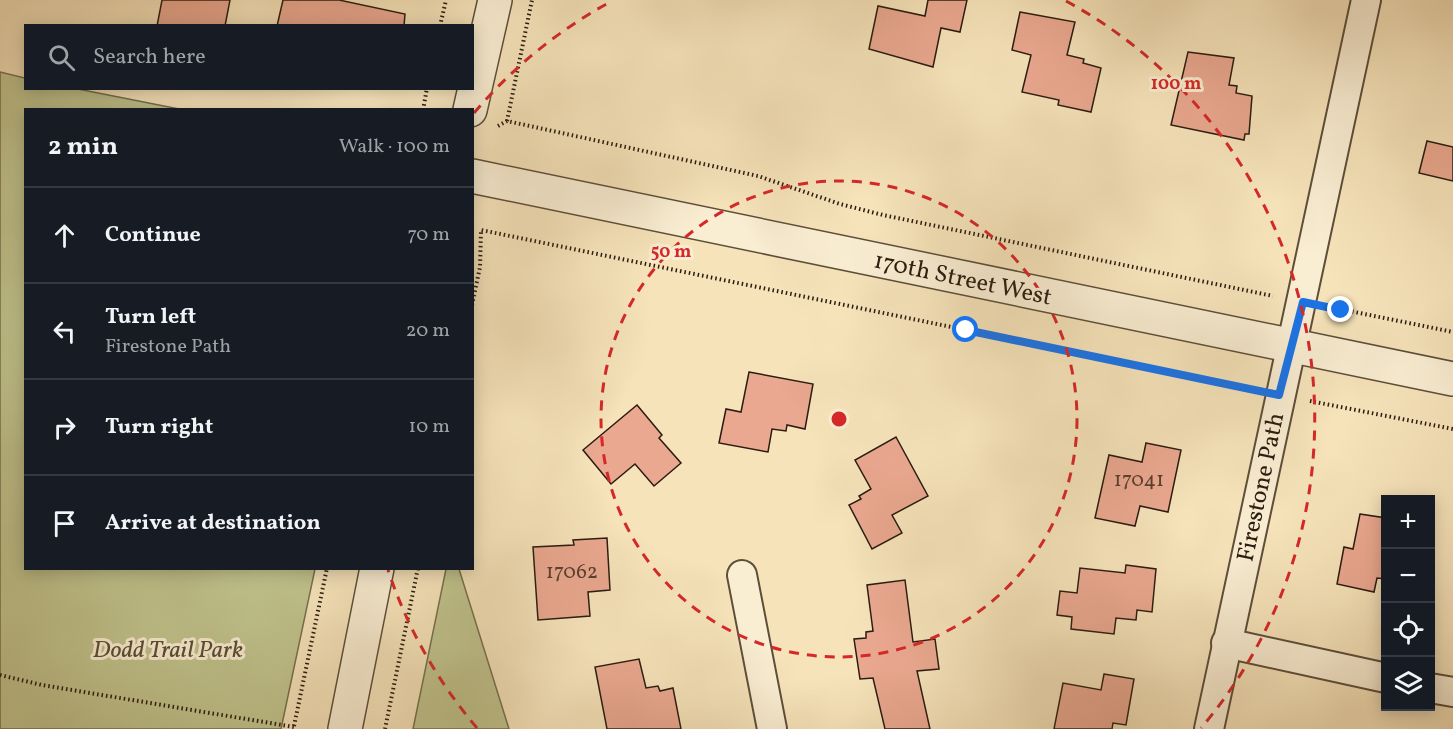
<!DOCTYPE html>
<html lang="en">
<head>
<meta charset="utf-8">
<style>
	:root { --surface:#171b24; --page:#242831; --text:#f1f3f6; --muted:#9ea1a6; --line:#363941 }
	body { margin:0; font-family:Vollkorn,serif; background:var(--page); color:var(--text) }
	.controls { position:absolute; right:18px; bottom:18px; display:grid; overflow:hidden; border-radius:0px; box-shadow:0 3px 15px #0003 }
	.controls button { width:54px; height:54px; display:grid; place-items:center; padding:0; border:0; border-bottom:2px solid var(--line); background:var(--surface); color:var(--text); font:30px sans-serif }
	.stop { position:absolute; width:18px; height:18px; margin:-14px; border:4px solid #1a73e8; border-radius:50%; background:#fff }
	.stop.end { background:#1a73e8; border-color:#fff; box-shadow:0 2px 6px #0008 }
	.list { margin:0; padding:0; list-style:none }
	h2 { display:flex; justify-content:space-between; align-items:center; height:78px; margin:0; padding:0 24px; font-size:26px }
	h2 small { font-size:20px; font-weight:400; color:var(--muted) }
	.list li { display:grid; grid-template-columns:39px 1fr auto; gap:18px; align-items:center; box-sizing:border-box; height:96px; padding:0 24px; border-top:2px solid var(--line) }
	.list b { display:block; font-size:22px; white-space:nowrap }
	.list p { margin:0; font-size:20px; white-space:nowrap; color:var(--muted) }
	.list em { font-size:20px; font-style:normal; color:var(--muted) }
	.icon { flex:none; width:33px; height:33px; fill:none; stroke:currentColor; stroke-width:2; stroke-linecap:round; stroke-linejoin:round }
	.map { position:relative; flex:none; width:1453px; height:729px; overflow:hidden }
	.search { position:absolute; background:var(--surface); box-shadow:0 3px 15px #0003; left:24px; top:24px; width:450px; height:66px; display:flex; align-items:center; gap:15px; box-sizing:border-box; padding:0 21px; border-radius:0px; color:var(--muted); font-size:22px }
	.panel { position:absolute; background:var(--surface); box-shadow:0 3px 15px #0003; left:24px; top:108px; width:450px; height:462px; border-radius:0px }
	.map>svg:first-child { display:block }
	.green { fill:#c0c38d; stroke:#75704e; stroke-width:1.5 }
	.building { fill:#eaa890; stroke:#2a1c10; stroke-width:1.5 }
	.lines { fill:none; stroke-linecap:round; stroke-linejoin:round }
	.minor-casing { stroke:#5d4e3a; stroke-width:32 }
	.tertiary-casing { stroke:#5d4e3a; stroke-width:36 }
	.path { stroke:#2a1c10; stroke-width:4; stroke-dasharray:1.5 3; stroke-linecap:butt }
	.minor { stroke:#f9edd2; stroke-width:28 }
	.tertiary { stroke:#f9edd2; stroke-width:33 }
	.route { stroke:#1a73e8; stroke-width:8 }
	.ring { fill:none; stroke:#d62828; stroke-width:3; stroke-dasharray:10 8 }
	.labels { text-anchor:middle; stroke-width:6; stroke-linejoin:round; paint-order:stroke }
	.number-label { font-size:21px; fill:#5a3f30 }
	.street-label { font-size:24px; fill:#2a1c10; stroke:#f9edd2 }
	.park-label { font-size:24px; font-style:italic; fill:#574e36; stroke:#f9edd2 }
	.centre { fill:#d62828; stroke:#f9edd2; stroke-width:3 }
	.ring-label { font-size:18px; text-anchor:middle; font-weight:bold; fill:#d62828; stroke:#f9edd2; stroke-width:6; stroke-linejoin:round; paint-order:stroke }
</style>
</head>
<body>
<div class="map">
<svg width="1453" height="729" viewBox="0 0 1453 729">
	<rect width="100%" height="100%" fill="#f6e3ba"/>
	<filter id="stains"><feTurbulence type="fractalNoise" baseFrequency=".00333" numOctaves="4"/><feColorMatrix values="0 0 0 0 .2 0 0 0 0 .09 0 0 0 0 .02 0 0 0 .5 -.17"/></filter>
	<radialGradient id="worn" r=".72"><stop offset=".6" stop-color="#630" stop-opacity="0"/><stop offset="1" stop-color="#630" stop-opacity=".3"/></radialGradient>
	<g class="green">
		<path d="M 0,72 L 25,78 L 26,88 L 78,89 L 179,109 L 26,110 L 26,568 L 315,569 L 281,729 L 0,729 Z"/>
		<path d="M 446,569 L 459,569 L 509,729 L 413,729 Z"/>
	</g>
	<g class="building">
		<path d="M 162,0 L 230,0 L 225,26 L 157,26 Z"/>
		<path d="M 283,0 L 339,0 L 405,14 L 404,26 L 277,26 Z"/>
		<path d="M 928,0 L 967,0 L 960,32 L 941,28 L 933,67 L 869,49 L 878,6 L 925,16 Z"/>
		<path d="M 1020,12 L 1075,22 L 1067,55 L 1084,59 L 1083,63 L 1101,68 L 1091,112 L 1058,105 L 1059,100 L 1022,92 L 1031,55 L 1012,50 Z"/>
		<path d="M 1188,52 L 1234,58 L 1229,85 L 1237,86 L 1236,93 L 1252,96 L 1249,134 L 1245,134 L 1244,140 L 1171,125 Z"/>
		<path d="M 1427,141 L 1453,147 L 1453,181 L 1419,173 Z"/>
		<path d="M 749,372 L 813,384 L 805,429 L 787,425 L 786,431 L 772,429 L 768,452 L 719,443 L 726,409 L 741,412 Z"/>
		<path d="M 637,405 L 662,435 L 659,438 L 681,463 L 654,486 L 635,464 L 611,484 L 583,450 Z"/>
		<path d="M 896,437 L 928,496 L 892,515 L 902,533 L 872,549 L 849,505 L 861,499 L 859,496 L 871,489 L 855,460 Z"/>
		<path d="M 1146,443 L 1181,450 L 1168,512 L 1140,506 L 1135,526 L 1095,518 L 1109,455 L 1142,462 Z"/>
		<path d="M 1360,514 L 1386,518 L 1386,579 L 1377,578 L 1374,592 L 1337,584 L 1344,547 L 1353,549 Z"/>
		<path d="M 607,538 L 610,590 L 588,592 L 590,616 L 538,620 L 533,547 L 574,545 L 573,540 Z"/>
		<path d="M 1126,565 L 1156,569 L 1152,612 L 1137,610 L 1136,620 L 1116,618 L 1114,634 L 1071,629 L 1072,617 L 1057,615 L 1060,591 L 1077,593 L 1080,568 L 1125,573 Z"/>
		<path d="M 905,580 L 913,642 L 935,639 L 939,669 L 917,671 L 930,729 L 885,729 L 873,678 L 860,679 L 854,639 L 866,638 L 866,632 L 873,631 L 867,585 Z"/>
		<path d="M 639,659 L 646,688 L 658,686 L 660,691 L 673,688 L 681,729 L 607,729 L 595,667 Z"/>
		<path d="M 1104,674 L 1134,679 L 1126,725 L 1113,723 L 1112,729 L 1054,729 L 1063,683 L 1101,690 Z"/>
	</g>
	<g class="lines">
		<defs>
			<g id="minor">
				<path d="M 742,575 L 772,729"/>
				<path d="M 1226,643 L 1386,678"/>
				<path d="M 1430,688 L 1453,692"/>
				<path d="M 1209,729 L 1366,0"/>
			</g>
			<g id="tertiary">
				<path d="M 470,110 L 495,0"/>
				<path d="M 472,176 L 1453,379"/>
				<path d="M 345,729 L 377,568"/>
			</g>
		</defs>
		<use href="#minor" class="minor-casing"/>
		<use href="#tertiary" class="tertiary-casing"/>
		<g class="path">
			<path d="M 440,26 L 446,0"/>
			<path d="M 423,110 L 427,88"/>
			<path d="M 507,121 L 532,0"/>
			<path d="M 498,126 L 507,121 L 758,176 L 840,204 L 883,215 L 1273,296"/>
			<path d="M 472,305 L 480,267 L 481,230 L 1252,389"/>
			<path d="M 1330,307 L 1453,332"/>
			<path d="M 1310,401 L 1453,429"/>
			<path d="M 0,675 L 42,685 L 294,727"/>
			<path d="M 294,726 L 327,568"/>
			<path d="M 385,729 L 418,568"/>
		</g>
		<use href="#minor" class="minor"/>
		<use href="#tertiary" class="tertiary"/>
	</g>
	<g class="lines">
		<path class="route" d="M 966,330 L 1279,395 L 1303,302 L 1341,310"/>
	</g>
	<g class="ring">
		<circle cx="839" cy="419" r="238"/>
		<path d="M477 728A476 476 0 0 1 388 570M474 113A476 476 0 0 1 612 1M1066 1A476 476 0 0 1 1201 728"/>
	</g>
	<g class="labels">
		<g class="number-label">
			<text x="1139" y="486">17041</text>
			<text x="572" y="578">17062</text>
		</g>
		<g class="street-label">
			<text transform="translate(963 278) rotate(12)" y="8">170th Street West</text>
			<text transform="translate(1260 487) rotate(-78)" y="8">Firestone Path</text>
		</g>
		<g class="park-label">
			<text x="168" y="657">Dodd Trail Park</text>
		</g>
	</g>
	<circle cx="839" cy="419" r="9" class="centre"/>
	<g class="ring-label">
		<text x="1176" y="89">100 m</text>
		<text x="671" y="257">50 m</text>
	</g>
	<rect width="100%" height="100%" filter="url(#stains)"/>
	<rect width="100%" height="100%" fill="url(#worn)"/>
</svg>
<div class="controls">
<button>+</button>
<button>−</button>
<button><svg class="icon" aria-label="locate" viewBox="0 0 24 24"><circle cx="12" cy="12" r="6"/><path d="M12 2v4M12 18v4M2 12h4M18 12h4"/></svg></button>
<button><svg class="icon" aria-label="layers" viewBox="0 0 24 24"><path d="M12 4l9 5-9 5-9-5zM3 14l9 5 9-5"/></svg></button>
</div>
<div class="stop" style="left:966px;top:330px"></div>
<div class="stop end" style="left:1341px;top:310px"></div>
<div class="search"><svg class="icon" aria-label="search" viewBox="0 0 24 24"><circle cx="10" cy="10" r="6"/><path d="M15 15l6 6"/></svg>Search here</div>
<section class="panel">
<h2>2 min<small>Walk · 100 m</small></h2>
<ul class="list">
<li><svg class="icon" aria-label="ahead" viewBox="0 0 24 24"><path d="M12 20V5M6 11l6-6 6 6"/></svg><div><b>Continue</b></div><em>70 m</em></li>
<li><svg class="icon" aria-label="left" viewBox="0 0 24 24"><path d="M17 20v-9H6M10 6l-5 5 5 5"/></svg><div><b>Turn left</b><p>Firestone Path</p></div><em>20 m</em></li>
<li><svg class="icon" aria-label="right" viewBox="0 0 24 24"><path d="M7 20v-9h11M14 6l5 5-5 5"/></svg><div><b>Turn right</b></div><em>10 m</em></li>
<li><svg class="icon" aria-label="arrive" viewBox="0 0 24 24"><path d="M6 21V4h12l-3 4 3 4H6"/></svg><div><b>Arrive at destination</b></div></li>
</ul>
</section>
</div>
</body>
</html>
